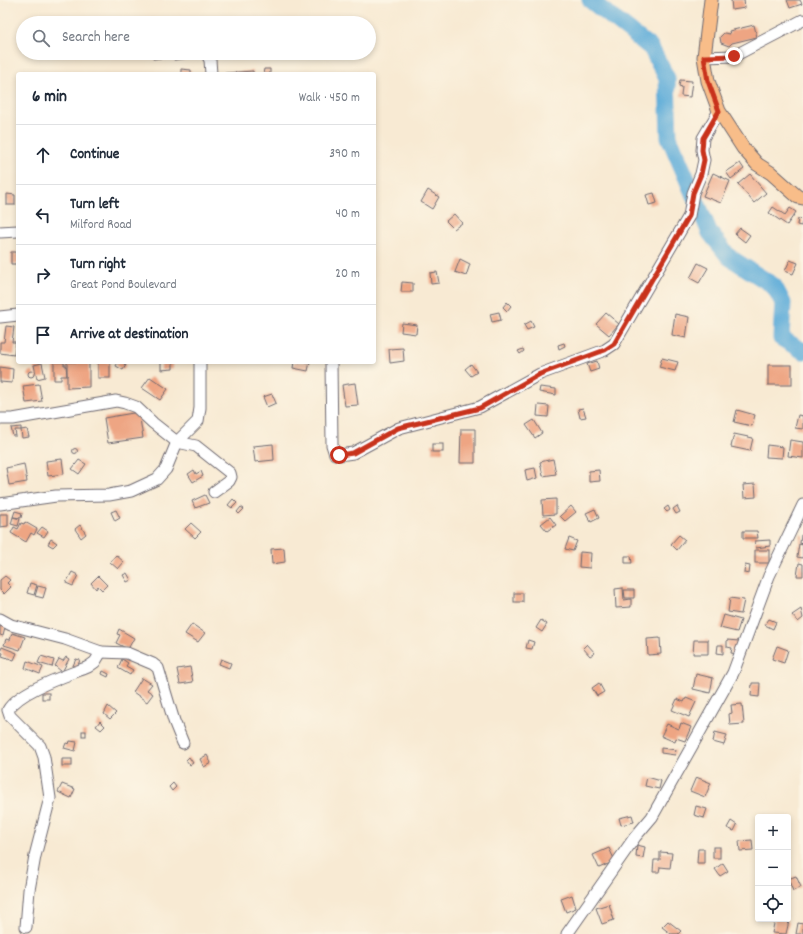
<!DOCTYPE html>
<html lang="en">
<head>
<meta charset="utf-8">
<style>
	:root { --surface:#fff; --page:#f6f6f7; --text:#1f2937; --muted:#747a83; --line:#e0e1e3 }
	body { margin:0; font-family:Dekko,sans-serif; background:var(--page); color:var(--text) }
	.controls { position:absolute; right:12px; bottom:12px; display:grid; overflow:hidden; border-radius:4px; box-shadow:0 2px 6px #0003 }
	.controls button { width:36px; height:36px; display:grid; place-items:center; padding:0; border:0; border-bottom:1px solid var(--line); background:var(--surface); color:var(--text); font:20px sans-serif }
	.stop { position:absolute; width:12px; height:12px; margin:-9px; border:3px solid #c8321e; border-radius:50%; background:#fff }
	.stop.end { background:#c8321e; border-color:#fff; box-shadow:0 1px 4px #0008 }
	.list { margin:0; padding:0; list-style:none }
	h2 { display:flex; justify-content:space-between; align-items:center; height:52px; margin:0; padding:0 16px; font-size:17px }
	h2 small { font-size:13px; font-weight:400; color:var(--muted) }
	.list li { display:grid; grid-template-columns:26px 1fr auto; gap:12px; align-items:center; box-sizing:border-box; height:60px; padding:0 16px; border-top:1px solid var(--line) }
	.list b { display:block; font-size:15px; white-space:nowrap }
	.list p { margin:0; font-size:13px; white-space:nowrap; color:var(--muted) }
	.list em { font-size:13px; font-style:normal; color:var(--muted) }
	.icon { flex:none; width:22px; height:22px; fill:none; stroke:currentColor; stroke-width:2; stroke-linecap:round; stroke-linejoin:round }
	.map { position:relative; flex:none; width:803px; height:934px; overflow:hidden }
	.search { position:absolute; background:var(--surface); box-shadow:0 2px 6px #0003; left:16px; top:16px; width:360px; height:44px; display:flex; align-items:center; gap:10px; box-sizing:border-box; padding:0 14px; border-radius:22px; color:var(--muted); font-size:15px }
	.panel { position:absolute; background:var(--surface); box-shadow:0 2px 6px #0003; left:16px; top:72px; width:360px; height:292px; border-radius:4px }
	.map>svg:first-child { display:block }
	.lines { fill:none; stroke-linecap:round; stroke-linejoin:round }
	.river { stroke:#60add9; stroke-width:17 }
	.building { fill:#eea583 }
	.minor-casing { stroke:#6d6870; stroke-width:13 }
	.major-casing { stroke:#6d6870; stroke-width:15 }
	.minor { stroke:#fff; stroke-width:11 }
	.major { stroke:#f8bd89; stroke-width:13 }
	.route { stroke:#c8321e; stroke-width:5 }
</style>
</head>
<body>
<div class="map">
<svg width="803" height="934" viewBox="0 0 803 934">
	<rect width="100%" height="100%" fill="#fcf5e5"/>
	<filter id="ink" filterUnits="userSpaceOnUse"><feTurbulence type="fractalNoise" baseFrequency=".025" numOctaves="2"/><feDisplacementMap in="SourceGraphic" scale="8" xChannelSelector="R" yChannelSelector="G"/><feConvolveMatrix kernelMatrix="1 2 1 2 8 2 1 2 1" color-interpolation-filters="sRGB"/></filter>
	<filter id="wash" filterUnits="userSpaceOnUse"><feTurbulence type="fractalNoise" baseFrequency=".012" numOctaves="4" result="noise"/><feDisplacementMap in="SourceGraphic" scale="16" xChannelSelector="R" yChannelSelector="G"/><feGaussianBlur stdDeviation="0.9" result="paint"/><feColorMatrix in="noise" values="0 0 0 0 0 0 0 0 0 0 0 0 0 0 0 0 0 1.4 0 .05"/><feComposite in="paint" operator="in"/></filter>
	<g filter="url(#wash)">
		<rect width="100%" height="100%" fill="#f8ead3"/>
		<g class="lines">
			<path class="river" d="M 590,0 L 651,48 L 667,78 L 669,137 L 710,233 L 729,257 L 774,286 L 783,303 L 781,338 L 803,351"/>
		</g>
		<g id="blocks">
			<g class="building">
				<path d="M 731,0 L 744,0 L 745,8 L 732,10 Z"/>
				<path d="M 787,0 L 800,0 L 802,4 L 790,8 Z"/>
				<path d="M 152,18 L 163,23 L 150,23 Z"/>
				<path d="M 754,25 L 757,37 L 732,43 L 729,46 L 721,43 L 720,37 L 724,33 L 730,34 L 729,31 Z"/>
				<path d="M 152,53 L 162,53 L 162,58 L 153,59 Z"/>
				<path d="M 173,53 L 189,53 L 190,58 L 174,60 Z"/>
				<path d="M 181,69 L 191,70 L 191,74 L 181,74 Z"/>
				<path d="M 264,69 L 270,69 L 270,74 L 263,74 Z"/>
				<path d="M 253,71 L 253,74 L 225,74 L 225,73 Z"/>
				<path d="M 680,80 L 692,81 L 690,97 L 681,96 L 682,87 L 679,86 Z"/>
				<path d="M 740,163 L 744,169 L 731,179 L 726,172 Z"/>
				<path d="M 713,173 L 730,181 L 721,203 L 703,196 Z"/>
				<path d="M 750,174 L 766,193 L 754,203 L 738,184 Z"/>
				<path d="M 428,190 L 439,197 L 432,209 L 421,202 Z"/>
				<path d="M 654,193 L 657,203 L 649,205 L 646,195 Z"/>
				<path d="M 7,194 L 15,195 L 15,205 L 7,205 Z"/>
				<path d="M 773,207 L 785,215 L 790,208 L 796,212 L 787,225 L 769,213 Z"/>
				<path d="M 454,214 L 462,223 L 454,229 L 446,221 Z"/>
				<path d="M 798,219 L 803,220 L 801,226 L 797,225 Z"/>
				<path d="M 740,228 L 750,235 L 745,242 L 735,234 Z"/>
				<path d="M 11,252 L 16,252 L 16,255 L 18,255 L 18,264 L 11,264 Z"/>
				<path d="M 460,259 L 470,264 L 466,276 L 455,272 Z"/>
				<path d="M 790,260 L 798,263 L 793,274 L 785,271 Z"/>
				<path d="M 698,263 L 708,268 L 699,283 L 690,278 Z"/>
				<path d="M 437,272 L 439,283 L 431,284 L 430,273 Z"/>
				<path d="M 402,282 L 413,283 L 413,292 L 401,292 Z"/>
				<path d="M 507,302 L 511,306 L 507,311 L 503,307 Z"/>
				<path d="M 499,312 L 501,320 L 492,322 L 490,314 Z"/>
				<path d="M 606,313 L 619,324 L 609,335 L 596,324 Z"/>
				<path d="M 675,314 L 689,317 L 686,338 L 672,335 Z"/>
				<path d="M 531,321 L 534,327 L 527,330 L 524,325 Z"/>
				<path d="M 402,323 L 417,325 L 416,334 L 401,332 Z"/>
				<path d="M 6,326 L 14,327 L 12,342 L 16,342 L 14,355 L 0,353 L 0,342 L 4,342 Z"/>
				<path d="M 564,343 L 565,346 L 559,349 L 558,345 Z"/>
				<path d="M 403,348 L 404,361 L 390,363 L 389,349 Z"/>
				<path d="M 523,349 L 524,351 L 520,354 L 518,351 Z"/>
				<path d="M 662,358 L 678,362 L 675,371 L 659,367 Z"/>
				<path d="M 597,361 L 599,369 L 590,372 L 587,364 Z"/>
				<path d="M 54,362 L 64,362 L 64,365 L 66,365 L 67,376 L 61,376 L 61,380 L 54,380 Z"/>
				<path d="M 67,362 L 89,362 L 89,387 L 67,388 Z"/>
				<rect x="98" y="362" width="12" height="16"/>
				<path d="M 118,362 L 125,362 L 124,364 L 126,365 L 123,370 L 116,366 Z"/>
				<path d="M 161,362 L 173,362 L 173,369 L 161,370 Z"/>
				<path d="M 294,362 L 310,362 L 308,371 L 293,368 Z"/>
				<path d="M 42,363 L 45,377 L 37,379 L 34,365 Z"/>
				<path d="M 471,364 L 477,372 L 471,376 L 465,369 Z"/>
				<rect x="768" y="365" width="24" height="20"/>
				<path d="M 0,367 L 13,369 L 12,383 L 0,382 Z"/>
				<circle cx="31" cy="374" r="3"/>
				<path d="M 150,377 L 168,389 L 160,400 L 142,388 Z"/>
				<path d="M 355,383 L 358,405 L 345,406 L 342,385 Z"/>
				<path d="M 39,384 L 42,401 L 26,403 L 23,386 Z"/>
				<path d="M 540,387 L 556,389 L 556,395 L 539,392 Z"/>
				<path d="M 272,394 L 276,403 L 267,407 L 263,397 Z"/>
				<path d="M 538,405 L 549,406 L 548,417 L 537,416 Z"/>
				<path d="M 583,408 L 586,417 L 580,418 L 578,409 Z"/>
				<path d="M 737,410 L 755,415 L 752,426 L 734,422 Z"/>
				<path d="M 139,412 L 143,438 L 108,443 L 104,418 Z"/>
				<path d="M 798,415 L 803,416 L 803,429 L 795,428 Z"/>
				<path d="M 534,420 L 542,433 L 535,438 L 526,425 Z"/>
				<path d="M 21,427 L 21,430 L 15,430 L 16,436 L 13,436 L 11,428 Z"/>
				<path d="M 27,429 L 29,437 L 22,438 L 21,430 Z"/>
				<path d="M 461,429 L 475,429 L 475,463 L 460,463 Z"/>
				<path d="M 734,434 L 753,438 L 750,451 L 731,447 Z"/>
				<path d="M 790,440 L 803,442 L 803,458 L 788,456 Z"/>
				<path d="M 273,444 L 274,460 L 255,462 L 253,446 Z"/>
				<rect x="432" y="444" width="11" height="8"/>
				<path d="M 767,445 L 783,447 L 782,458 L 766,457 Z"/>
				<circle cx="75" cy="451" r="2.5"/>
				<path d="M 62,459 L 64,474 L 48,476 L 46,461 Z"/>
				<path d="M 553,459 L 556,474 L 543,476 L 540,462 Z"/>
				<path d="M 79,460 L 86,464 L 79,474 L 72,469 Z"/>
				<path d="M 24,464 L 27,482 L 9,485 L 6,468 Z"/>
				<path d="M 535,468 L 537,478 L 527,481 L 525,470 Z"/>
				<path d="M 194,470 L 196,474 L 201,471 L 203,476 L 193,482 L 188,474 Z"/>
				<path d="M 599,470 L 600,481 L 589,482 L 589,471 Z"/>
				<path d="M 755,484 L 756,497 L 744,498 L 743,485 Z"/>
				<path d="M 205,495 L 209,503 L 195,508 L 192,501 Z"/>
				<path d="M 233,499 L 237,503 L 232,508 L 228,505 Z"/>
				<path d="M 556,499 L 556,514 L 543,515 L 542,500 Z"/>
				<path d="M 571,506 L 576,512 L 565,521 L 560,516 Z"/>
				<path d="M 668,506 L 670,510 L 667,512 L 664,509 Z"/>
				<path d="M 677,506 L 680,512 L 676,514 L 673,509 Z"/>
				<path d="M 241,507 L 244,509 L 239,514 L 237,512 Z"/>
				<path d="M 595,509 L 599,518 L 591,522 L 586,513 Z"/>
				<path d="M 116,510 L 120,518 L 115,521 L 111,512 Z"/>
				<path d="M 15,511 L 22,513 L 21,518 L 13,517 Z"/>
				<path d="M 0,514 L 8,514 L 8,526 L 0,527 Z"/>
				<path d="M 13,517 L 20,519 L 18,526 L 11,524 Z"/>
				<path d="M 550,517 L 556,525 L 547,531 L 541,524 Z"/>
				<path d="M 25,522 L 37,529 L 34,535 L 31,533 L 26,542 L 11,533 L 14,527 L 18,529 L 21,523 L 24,524 Z"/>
				<path d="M 191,523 L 201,532 L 195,538 L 185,529 Z"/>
				<path d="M 80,525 L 86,534 L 81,538 L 75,529 Z"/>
				<path d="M 42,527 L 48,531 L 44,537 L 37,533 Z"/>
				<path d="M 743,531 L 757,531 L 758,538 L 743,538 Z"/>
				<path d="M 679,535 L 685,540 L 677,550 L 671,544 Z"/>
				<path d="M 801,535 L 803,535 L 803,544 L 800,543 Z"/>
				<path d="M 569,538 L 577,541 L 573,551 L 565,549 Z"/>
				<path d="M 51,539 L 57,543 L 53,547 L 48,544 Z"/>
				<path d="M 770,540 L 770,546 L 756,548 L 755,541 Z"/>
				<path d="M 799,544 L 803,545 L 803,558 L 797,557 Z"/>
				<path d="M 284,548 L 285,562 L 272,564 L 271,549 Z"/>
				<rect x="755" y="550" width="14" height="13"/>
				<path d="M 580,552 L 591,553 L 590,568 L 579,567 Z"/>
				<path d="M 116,555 L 124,562 L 118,569 L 110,562 Z"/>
				<path d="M 625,556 L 631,556 L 632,563 L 625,563 Z"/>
				<path d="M 799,563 L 803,564 L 803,576 L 797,576 Z"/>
				<path d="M 745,565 L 750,566 L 749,574 L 744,573 Z"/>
				<path d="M 72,572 L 78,575 L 73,586 L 66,583 Z"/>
				<path d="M 127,573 L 131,580 L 127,582 L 123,575 Z"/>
				<path d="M 5,576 L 10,580 L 7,583 L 11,587 L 4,594 L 0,590 L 0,580 Z"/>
				<path d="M 98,576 L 107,585 L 102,590 L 98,586 L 96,589 L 91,583 Z"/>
				<path d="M 30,583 L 37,585 L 34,595 L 27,593 Z"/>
				<path d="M 38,586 L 46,588 L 43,598 L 35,596 Z"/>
				<path d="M 623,588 L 624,600 L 631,599 L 631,607 L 616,608 L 615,589 Z"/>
				<path d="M 624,590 L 634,590 L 634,598 L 625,598 Z"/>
				<rect x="514" y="593" width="9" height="9"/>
				<path d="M 730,598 L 744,600 L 741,614 L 728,612 Z"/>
				<path d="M 801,609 L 803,618 L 798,622 L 792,615 Z"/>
				<path d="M 724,615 L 741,620 L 737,632 L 720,628 Z"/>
				<path d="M 769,619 L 776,622 L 773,629 L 765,625 Z"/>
				<path d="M 541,620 L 547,624 L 542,632 L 536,628 Z"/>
				<path d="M 0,622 L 6,624 L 3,636 L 0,635 Z"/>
				<path d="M 192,624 L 205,633 L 198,642 L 185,634 Z"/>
				<path d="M 119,629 L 134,638 L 128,649 L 116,643 L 120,635 L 117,634 Z"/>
				<path d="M 12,633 L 25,637 L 20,650 L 4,645 L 6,639 L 10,640 Z"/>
				<path d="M 660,638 L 661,654 L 648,655 L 647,639 Z"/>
				<path d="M 528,640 L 534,642 L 532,649 L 526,648 Z"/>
				<path d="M 694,640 L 708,640 L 708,654 L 693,654 Z"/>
				<path d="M 727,640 L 739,641 L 737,654 L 731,653 L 732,648 L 727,647 Z"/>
				<path d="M 587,644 L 595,653 L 590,656 L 583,648 Z"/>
				<path d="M 718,645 L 723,645 L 723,654 L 717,653 Z"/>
				<path d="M 777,646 L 788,650 L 784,663 L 772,659 Z"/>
				<path d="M 2,647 L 17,653 L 14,660 L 2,656 L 3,653 L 0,652 Z"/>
				<path d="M 41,656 L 54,660 L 52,667 L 38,663 Z"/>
				<path d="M 66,657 L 69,659 L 62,672 L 55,666 L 59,659 L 63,661 Z"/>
				<path d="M 76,659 L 80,660 L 76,670 L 72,668 Z"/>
				<path d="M 122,659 L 128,663 L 126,666 L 133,670 L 130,675 L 118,668 Z"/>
				<path d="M 221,659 L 231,663 L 229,668 L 219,664 Z"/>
				<path d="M 27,661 L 43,667 L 40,674 L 25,668 Z"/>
				<path d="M 190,667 L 193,682 L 180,684 L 177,669 Z"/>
				<path d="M 103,671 L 109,674 L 108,677 L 102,674 Z"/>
				<path d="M 696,674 L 713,678 L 710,693 L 693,689 Z"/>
				<path d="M 142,678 L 152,684 L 147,690 L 153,694 L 147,702 L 133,692 Z"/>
				<path d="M 599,683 L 604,692 L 597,696 L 592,688 Z"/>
				<path d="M 752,683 L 760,683 L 759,697 L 751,696 Z"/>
				<rect x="42" y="693" width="7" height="6"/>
				<path d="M 686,698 L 696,702 L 689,717 L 672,710 L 677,699 L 684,702 Z"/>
				<path d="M 742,704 L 744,724 L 730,725 L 729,714 L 732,713 L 731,705 Z"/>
				<path d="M 108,706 L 116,713 L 110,719 L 104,714 Z"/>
				<path d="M 100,721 L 105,726 L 101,730 L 96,726 Z"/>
				<path d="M 681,723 L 691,727 L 685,741 L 676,738 L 675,742 L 661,736 L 667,724 L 679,729 Z"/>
				<rect x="82" y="731" width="4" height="5"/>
				<path d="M 715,732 L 727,735 L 724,745 L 713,742 Z"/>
				<path d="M 70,741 L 77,742 L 75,751 L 64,748 L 66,743 L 69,744 Z"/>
				<path d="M 661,748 L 676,750 L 675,755 L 661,753 Z"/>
				<path d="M 207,755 L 211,763 L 204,767 L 200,759 Z"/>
				<path d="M 189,757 L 193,763 L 190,765 L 186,760 Z"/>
				<rect x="62" y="759" width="10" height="7"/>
				<path d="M 647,777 L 661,781 L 659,789 L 645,786 Z"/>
				<path d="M 696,777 L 711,783 L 705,797 L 690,791 Z"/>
				<path d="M 173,783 L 176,787 L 172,791 L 169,787 Z"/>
				<path d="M 62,784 L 75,789 L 71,798 L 58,792 Z"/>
				<path d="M 696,806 L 707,809 L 704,818 L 694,815 Z"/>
				<path d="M 632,815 L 634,822 L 621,825 L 619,818 Z"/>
				<path d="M 731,821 L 737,825 L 734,831 L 727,828 Z"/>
				<path d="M 752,840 L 753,850 L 740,851 L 739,841 Z"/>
				<path d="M 637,845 L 645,847 L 643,858 L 636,857 Z"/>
				<rect x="713" y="847" width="7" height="11"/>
				<path d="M 609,848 L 615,861 L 599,868 L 593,855 Z"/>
				<path d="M 698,849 L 704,849 L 704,863 L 697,863 Z"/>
				<path d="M 660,852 L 672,853 L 670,868 L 660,867 L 659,872 L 653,872 L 654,860 L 660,860 Z"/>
				<path d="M 723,863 L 728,871 L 720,876 L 715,869 Z"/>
				<path d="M 796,876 L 801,887 L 793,891 L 788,879 Z"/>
				<path d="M 572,895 L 576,908 L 566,912 L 561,899 Z"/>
				<path d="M 609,904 L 614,920 L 602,924 L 596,908 Z"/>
				<path d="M 775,919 L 789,921 L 786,934 L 772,933 Z"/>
				<path d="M 668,921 L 681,931 L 678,934 L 671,934 L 662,927 Z"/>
				<path d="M 798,923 L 803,924 L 803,934 L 796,934 Z"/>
			</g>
		</g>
	</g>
	<g filter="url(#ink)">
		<use href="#blocks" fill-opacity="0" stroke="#6d6870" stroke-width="1"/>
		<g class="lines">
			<defs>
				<g id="minor">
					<path d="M 206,53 L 210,60 L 211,74"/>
					<path d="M 704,57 L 734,56 L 803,20"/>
					<path d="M 0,232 L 18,231"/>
					<path d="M 0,317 L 18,315"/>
					<path d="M 331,362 L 332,445 L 335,454 L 339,455 L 353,453 L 399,428 L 480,407 L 540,374 L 605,350 L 614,344 L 689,216 L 693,193 L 701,174 L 704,160 L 702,150 L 703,138 L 719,111"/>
					<path d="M 0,419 L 13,419 L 116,401 L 125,403 L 136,407 L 153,423 L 177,442 L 196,446 L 230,473 L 231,477 L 229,481 L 214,492"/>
					<path d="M 0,504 L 56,496 L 109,495 L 131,491 L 157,479 L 166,469 L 177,442 L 198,421 L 200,408 L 200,362"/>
					<path d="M 0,619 L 11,625 L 65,639 L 101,652 L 95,662 L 88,667 C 66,676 20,690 8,710 L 10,716 L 40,746 L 44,757 L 50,798 L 35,856 L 29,890 L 26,927"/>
					<path d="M 101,652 L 127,653 L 153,664 L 158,668 L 174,721 L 183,743"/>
					<path d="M 567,934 L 635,837 L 652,817 L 733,673 L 769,576 L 803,505"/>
				</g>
				<path id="major" d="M 711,0 L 704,57 L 708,81 L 719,111 L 743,148 L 757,164 L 771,173 L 798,197 L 803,198"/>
			</defs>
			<use href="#minor" class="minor-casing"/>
			<use href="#major" class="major-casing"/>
			<use href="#minor" class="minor"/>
			<use href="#major" class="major"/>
		</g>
	</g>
	<g class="lines" filter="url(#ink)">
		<path class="route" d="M 339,455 L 353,453 L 398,428 L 480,408 L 540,374 L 605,350 L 614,344 L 689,216 L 693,193 L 701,174 L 704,160 L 702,150 L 703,138 L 719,111 L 708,81 L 704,57 L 734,56"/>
	</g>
</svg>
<div class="controls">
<button>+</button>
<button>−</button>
<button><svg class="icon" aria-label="locate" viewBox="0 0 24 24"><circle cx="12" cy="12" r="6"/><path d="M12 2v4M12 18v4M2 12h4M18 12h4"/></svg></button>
</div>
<div class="stop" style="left:339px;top:455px"></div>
<div class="stop end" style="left:734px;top:56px"></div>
<div class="search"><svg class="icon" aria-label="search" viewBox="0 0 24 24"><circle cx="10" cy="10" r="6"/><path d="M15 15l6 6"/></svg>Search here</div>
<section class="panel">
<h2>6 min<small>Walk · 450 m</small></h2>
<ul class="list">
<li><svg class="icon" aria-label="ahead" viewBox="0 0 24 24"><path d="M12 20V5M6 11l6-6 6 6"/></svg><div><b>Continue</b></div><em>390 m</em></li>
<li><svg class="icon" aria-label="left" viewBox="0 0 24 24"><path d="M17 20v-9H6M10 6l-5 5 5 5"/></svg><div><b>Turn left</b><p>Milford Road</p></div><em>40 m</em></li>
<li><svg class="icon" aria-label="right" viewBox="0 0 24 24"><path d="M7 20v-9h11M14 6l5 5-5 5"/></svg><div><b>Turn right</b><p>Great Pond Boulevard</p></div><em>20 m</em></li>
<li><svg class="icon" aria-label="arrive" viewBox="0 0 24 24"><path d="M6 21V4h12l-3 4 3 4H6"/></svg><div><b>Arrive at destination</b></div></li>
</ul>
</section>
</div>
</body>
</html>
